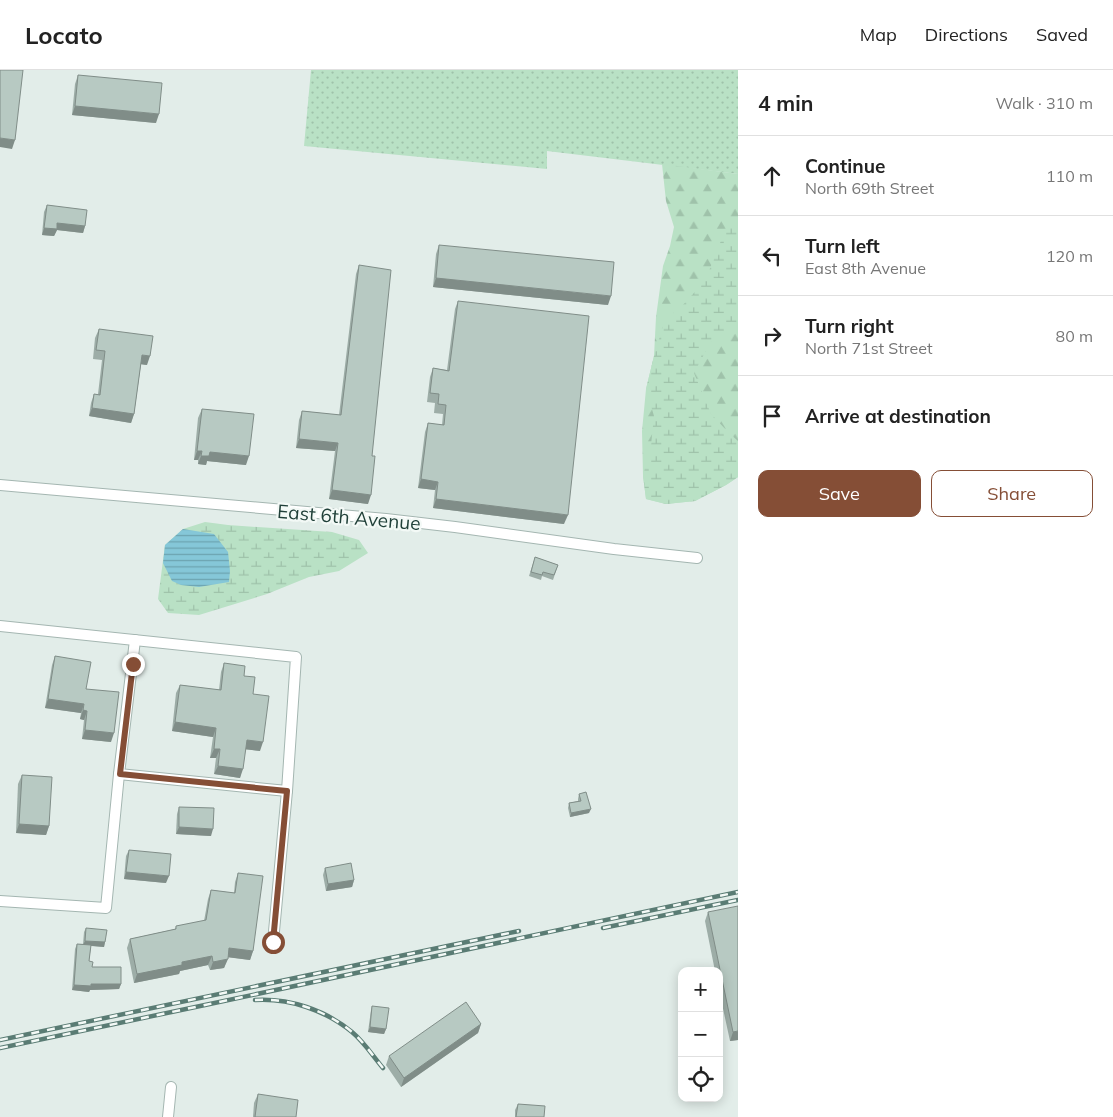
<!DOCTYPE html>
<html lang="en">
<head>
<meta charset="utf-8">
<style>
	:root { --surface:#fff; --page:#f6f6f6; --text:#222; --muted:#767676; --line:#e0e0e0; --accent:#854e36 }
	body { margin:0; font-family:Mulish,sans-serif; background:var(--page); color:var(--text) }
	.controls { position:absolute; right:15px; bottom:15px; display:grid; overflow:hidden; border-radius:10px; box-shadow:0 2px 12px #0003 }
	.controls button { width:45px; height:45px; display:grid; place-items:center; padding:0; border:0; border-bottom:1px solid var(--line); background:var(--surface); color:var(--text); font:25px sans-serif }
	.stop { position:absolute; width:15px; height:15px; margin:-11px; border:4px solid #854e36; border-radius:50%; background:#fff }
	.stop.end { background:#854e36; border-color:#fff; box-shadow:0 1px 5px #0008 }
	.list { margin:0; padding:0; list-style:none }
	h2 { display:flex; justify-content:space-between; align-items:center; height:65px; margin:0; padding:0 20px; font-size:21px }
	h2 small { font-size:16px; font-weight:400; color:var(--muted) }
	.list li { display:grid; grid-template-columns:32px 1fr auto; gap:15px; align-items:center; box-sizing:border-box; height:80px; padding:0 20px; border-top:1px solid var(--line) }
	.list b { display:block; font-size:19px; white-space:nowrap }
	.list p { margin:0; font-size:16px; white-space:nowrap; color:var(--muted) }
	.list em { font-size:16px; font-style:normal; color:var(--muted) }
	.actions { display:flex; gap:10px; padding:15px 20px }
	.actions a { flex:1; padding:11px 0; border:1px solid var(--accent); border-radius:10px; text-align:center; font-size:18px; color:var(--accent) }
	.actions .main { background:var(--accent); color:#fff }
	.icon { flex:none; width:28px; height:28px; fill:none; stroke:currentColor; stroke-width:2; stroke-linecap:round; stroke-linejoin:round }
	.map { position:relative; flex:none; width:738px; height:1047px; overflow:hidden }
	header { display:flex; align-items:center; gap:30px; box-sizing:border-box; height:70px; padding:0 25px; background:var(--surface); border-bottom:1px solid var(--line) }
	header strong { font-size:24px }
	nav { display:flex; gap:28px; margin-inline-start:auto; font-size:18px }
	main { display:flex }
	aside { flex:1; background:var(--surface) }
	.map>svg:first-child { display:block }
	.grass { fill:url(#grass-dots) }
	.forest { fill:url(#forest-firs) }
	.wetland { fill:url(#wetland-marsh) }
	.water { fill:url(#water-rules) }
	.lines { fill:none; stroke-linecap:round; stroke-linejoin:round }
	.minor-casing { stroke:#a4b6b1; stroke-width:12 }
	.minor { stroke:#fff; stroke-width:10 }
	.rail-casing { stroke:#5a7c74; stroke-width:4.5 }
	.rail { stroke:#f3f9f6; stroke-width:2.5; stroke-dasharray:8; stroke-linecap:butt }
	.wall { fill:#9dada7 }
	.shaded-wall { fill:#808d88 }
	.building { fill:#b7c9c2; stroke:#808d88 }
	.route { stroke:#854e36; stroke-width:6 }
	.labels { text-anchor:middle; stroke-width:4.5; stroke-linejoin:round; paint-order:stroke }
	.street-label { font-size:19px; fill:#204039; stroke:#f3f9f6 }
</style>
</head>
<body>
<header>
<strong>Locato</strong>
<nav><a>Map</a><a>Directions</a><a>Saved</a></nav>
</header>
<main>
<div class="map">
<svg width="738" height="1047" viewBox="0 0 738 1047">
	<defs>
		<pattern id="grass-dots" width="8" height="8" patternUnits="userSpaceOnUse" patternTransform="scale(1.25)"><rect width="8" height="8" fill="#b9e1c5"/><path d="M2 2h.1M6 6h.1" fill="none" stroke="#9fc2aa" stroke-width="1.8" stroke-linecap="round"/></pattern>
		<pattern id="forest-firs" width="22" height="20" patternUnits="userSpaceOnUse" patternTransform="scale(1.25)"><rect width="22" height="20" fill="#b9e1c5"/><path d="M5 1l3.5 6h-7zM16 11l3.5 6h-7z" fill="#9fc2aa"/></pattern>
		<pattern id="wetland-marsh" width="20" height="14" patternUnits="userSpaceOnUse" patternTransform="scale(1.25)"><rect width="20" height="14" fill="#b9e1c5"/><path d="M1 5h8M5 5V1M11 12h8M15 12V8" fill="none" stroke="#9fc2aa"/></pattern>
		<pattern id="water-rules" width="6" height="5" patternUnits="userSpaceOnUse" patternTransform="scale(1.25)"><rect width="6" height="5" fill="#85c7d8"/><path d="M0 2.5h6" fill="none" stroke="#6ca3b0"/></pattern>
	</defs>
	<rect width="100%" height="100%" fill="#e2ede9"/>
	<path class="grass" d="M 311,0 L 738,0 L 738,104 L 547,81 L 547,99 L 304,76 Z"/>
	<path class="forest" d="M 662,94 L 738,104 L 738,407 L 726,415 L 695,431 L 666,434 L 646,429 L 643,406 L 642,361 L 646,319 L 654,286 L 656,247 L 663,196 L 670,176 L 674,157 L 666,131 Z"/>
	<g class="wetland">
		<path d="M 738,156 L 738,253 L 710,273 L 694,303 L 711,344 L 729,363 L 738,371 L 738,407 L 726,415 L 695,431 L 666,434 L 646,429 L 643,406 L 651,375 L 654,346 L 646,319 L 654,286 L 665,249 L 679,239 L 705,211 L 726,158 Z"/>
		<path d="M 205,452 L 228,455 L 332,462 L 359,470 L 368,483 L 339,501 L 309,507 L 267,524 L 199,545 L 168,543 L 158,529 L 165,475 L 183,459 Z"/>
	</g>
	<path class="water" d="M 183,459 L 214,464 L 228,482 L 230,501 L 229,512 L 199,517 L 181,515 L 172,511 L 163,493 L 165,475 Z"/>
	<g class="lines">
		<defs>
			<g id="minor">
				<path d="M 0,415 L 386,449 L 455,457 L 614,479 L 697,488"/>
				<path d="M 0,556 L 296,587 L 287,721 L 273,872"/>
				<path d="M 119,704 L 287,721"/>
				<path d="M 0,831 L 106,838 L 119,704 L 135,570"/>
				<path d="M 168,1047 L 171,1017"/>
			</g>
		</defs>
		<use href="#minor" class="minor-casing"/>
		<use href="#minor" class="minor"/>
		<defs>
			<g id="rail">
				<path d="M 603,858 L 738,830"/>
				<path d="M 255,930 C 290,928 325,940 352,962 C 364,972 373,986 383,998"/>
				<path d="M 0,970 L 519,861"/>
				<path d="M 0,978 L 205,935 L 738,822"/>
			</g>
		</defs>
		<use href="#rail" class="rail-casing"/>
		<use href="#rail" class="rail"/>
	</g>
	<g class="wall">
		<path d="M 78,5 L 156,53 L 72,45 L 75,14 Z"/>
		<path d="M 47,135 L 85,156 L 83,163 L 57,160 L 54,166 L 42,165 L 44,142 Z"/>
		<path d="M 439,175 L 608,235 L 433,217 L 436,184 Z"/>
		<path d="M 359,195 L 372,386 L 368,434 L 329,429 L 335,381 L 296,378 L 299,350 L 302,341 L 339,345 L 356,204 Z"/>
		<path d="M 458,231 L 564,454 L 433,438 L 435,420 L 418,418 L 425,362 L 428,353 L 442,355 L 443,344 L 434,343 L 435,333 L 427,332 L 430,307 L 433,298 L 447,300 L 455,239 Z"/>
		<path d="M 99,259 L 147,295 L 141,294 L 134,344 L 131,353 L 89,346 L 91,333 L 94,324 L 98,324 L 102,290 L 93,289 L 95,268 Z"/>
		<path d="M 202,339 L 246,395 L 207,391 L 206,395 L 198,394 L 198,390 L 194,390 L 198,348 Z"/>
		<path d="M 535,487 L 558,495 L 553,510 L 542,506 L 541,510 L 529,506 Z"/>
		<path d="M 55,586 L 86,619 L 111,672 L 82,669 L 84,650 L 80,649 L 81,643 L 45,638 L 52,595 Z"/>
		<path d="M 224,593 L 244,606 L 253,624 L 260,681 L 245,679 L 240,708 L 214,704 L 216,688 L 210,688 L 213,667 L 172,661 L 176,623 L 180,615 L 219,620 L 221,602 Z"/>
		<path d="M 22,705 L 49,756 L 46,765 L 16,763 L 18,714 Z"/>
		<path d="M 579,724 L 589,743 L 570,747 L 568,738 L 569,733 L 578,731 L 578,729 Z"/>
		<path d="M 179,737 L 211,766 L 176,764 L 177,744 Z"/>
		<path d="M 129,780 L 166,813 L 124,809 L 126,786 Z"/>
		<path d="M 325,798 L 354,810 L 352,817 L 326,821 L 323,805 Z"/>
		<path d="M 238,803 L 253,881 L 250,890 L 228,887 L 224,898 L 210,900 L 208,895 L 180,901 L 179,904 L 134,913 L 127,878 L 130,869 L 175,859 L 176,856 L 204,851 L 208,829 L 211,820 L 234,823 L 235,812 Z"/>
		<path d="M 708,842 L 738,970 L 730,971 L 719,920 L 719,901 L 715,901 L 705,851 Z"/>
		<path d="M 86,858 L 105,872 L 104,877 L 91,876 L 89,891 L 92,897 L 121,914 L 119,919 L 90,920 L 89,922 L 72,920 L 75,879 L 77,874 L 83,874 L 84,862 Z"/>
		<path d="M 372,936 L 386,959 L 384,964 L 368,962 L 371,940 Z"/>
		<path d="M 481,954 L 478,963 L 401,1017 L 386,995 L 389,986 Z"/>
		<path d="M 258,1024 L 296,1047 L 253,1047 L 254,1033 Z"/>
		<path d="M 518,1034 L 544,1047 L 515,1047 L 515,1040 Z"/>
	</g>
	<g class="shaded-wall">
		<path d="M 75,36 L 159,44 L 156,53 L 72,45 Z"/>
		<path d="M 0,68 L 15,70 L 12,79 L 0,77 Z"/>
		<path d="M 57,153 L 85,156 L 83,163 L 57,160 L 54,166 L 42,165 L 44,158 Z"/>
		<path d="M 436,208 L 611,226 L 608,235 L 433,217 Z"/>
		<path d="M 142,285 L 150,286 L 147,295 L 139,294 Z"/>
		<path d="M 92,338 L 134,344 L 131,353 L 89,346 Z"/>
		<path d="M 299,369 L 338,373 L 335,381 L 296,378 Z"/>
		<path d="M 197,381 L 202,381 L 198,390 L 194,390 Z"/>
		<path d="M 210,382 L 249,386 L 246,395 L 207,391 L 206,395 L 198,394 L 201,386 Z"/>
		<path d="M 421,409 L 438,412 L 435,420 L 418,418 Z"/>
		<path d="M 332,420 L 371,425 L 368,434 L 329,429 Z"/>
		<path d="M 436,429 L 568,445 L 564,454 L 433,438 Z"/>
		<path d="M 48,629 L 84,634 L 81,643 L 45,638 Z"/>
		<path d="M 83,640 L 87,641 L 84,650 L 80,649 Z"/>
		<path d="M 175,652 L 216,658 L 213,667 L 172,661 Z"/>
		<path d="M 85,660 L 114,663 L 111,672 L 82,669 Z"/>
		<path d="M 247,670 L 263,672 L 260,681 L 243,679 Z"/>
		<path d="M 214,679 L 220,679 L 216,688 L 210,688 Z"/>
		<path d="M 218,696 L 243,699 L 240,708 L 214,704 Z"/>
		<path d="M 591,739 L 589,743 L 570,747 L 571,743 Z"/>
		<path d="M 19,754 L 49,756 L 46,765 L 16,763 Z"/>
		<path d="M 179,757 L 213,759 L 211,766 L 176,764 Z"/>
		<path d="M 126,802 L 169,806 L 166,813 L 124,809 Z"/>
		<path d="M 354,810 L 352,817 L 326,821 L 328,814 Z"/>
		<path d="M 85,871 L 105,872 L 104,877 L 83,875 Z"/>
		<path d="M 229,878 L 253,881 L 250,890 L 226,887 Z"/>
		<path d="M 212,886 L 208,895 L 180,901 L 179,904 L 134,913 L 137,904 L 182,892 Z"/>
		<path d="M 228,889 L 224,898 L 210,900 L 213,892 Z"/>
		<path d="M 91,914 L 121,914 L 119,919 L 90,920 L 89,922 L 72,920 L 74,915 Z"/>
		<path d="M 481,954 L 478,963 L 401,1017 L 404,1008 Z"/>
		<path d="M 370,957 L 386,959 L 384,964 L 368,962 Z"/>
		<path d="M 738,961 L 738,970 L 730,971 L 733,962 Z"/>
	</g>
	<g class="building">
		<path d="M 0,0 L 23,0 L 15,70 L 0,68 Z"/>
		<path d="M 78,5 L 162,13 L 159,44 L 75,36 Z"/>
		<path d="M 47,135 L 87,140 L 85,156 L 57,153 L 57,159 L 44,158 Z"/>
		<path d="M 439,175 L 614,192 L 611,226 L 436,208 Z"/>
		<path d="M 359,195 L 391,200 L 372,386 L 375,386 L 371,425 L 332,420 L 338,373 L 299,369 L 302,341 L 341,345 Z"/>
		<path d="M 458,231 L 589,246 L 568,445 L 436,429 L 438,412 L 421,409 L 428,353 L 444,355 L 446,335 L 438,334 L 439,324 L 430,323 L 433,298 L 449,301 Z"/>
		<path d="M 99,259 L 153,266 L 150,286 L 142,285 L 134,344 L 92,338 L 94,324 L 100,325 L 105,281 L 96,280 Z"/>
		<path d="M 202,339 L 254,344 L 249,386 L 210,382 L 209,386 L 201,386 L 202,381 L 197,381 Z"/>
		<path d="M 535,487 L 558,495 L 554,505 L 543,502 L 542,505 L 531,502 Z"/>
		<path d="M 55,586 L 91,592 L 86,619 L 119,622 L 114,663 L 85,660 L 87,641 L 83,640 L 84,634 L 48,629 Z"/>
		<path d="M 224,593 L 245,596 L 244,606 L 255,607 L 253,624 L 269,626 L 263,672 L 247,670 L 243,699 L 218,696 L 220,679 L 214,679 L 216,658 L 175,652 L 180,615 L 221,620 Z"/>
		<path d="M 22,705 L 52,707 L 49,756 L 19,754 Z"/>
		<path d="M 586,722 L 591,739 L 571,743 L 569,733 L 581,731 L 579,724 Z"/>
		<path d="M 179,737 L 214,738 L 213,759 L 179,757 Z"/>
		<path d="M 129,780 L 171,784 L 169,806 L 126,802 Z"/>
		<path d="M 351,793 L 354,810 L 328,814 L 325,798 Z"/>
		<path d="M 238,803 L 263,806 L 253,881 L 229,878 L 228,889 L 213,892 L 212,886 L 182,892 L 182,895 L 137,904 L 130,869 L 176,859 L 176,856 L 206,850 L 211,820 L 235,823 Z"/>
		<path d="M 738,836 L 738,961 L 733,962 L 708,842 Z"/>
		<path d="M 86,858 L 107,860 L 105,872 L 85,871 Z"/>
		<path d="M 77,874 L 91,875 L 89,891 L 93,892 L 92,897 L 121,897 L 121,914 L 91,914 L 91,916 L 74,915 Z"/>
		<path d="M 466,932 L 481,954 L 404,1008 L 389,986 Z"/>
		<path d="M 372,936 L 389,938 L 386,959 L 370,957 Z"/>
		<path d="M 258,1024 L 298,1030 L 296,1047 L 255,1047 Z"/>
		<path d="M 518,1034 L 545,1036 L 544,1047 L 516,1047 Z"/>
	</g>
	<g class="lines">
		<path class="route" d="M 133,594 L 120,704 L 287,721 L 273,872"/>
	</g>
	<g class="labels">
		<g class="street-label">
			<text transform="translate(349 447) rotate(5)" y="7">East 6th Avenue</text>
		</g>
	</g>
</svg>
<div class="controls">
<button>+</button>
<button>−</button>
<button><svg class="icon" aria-label="locate" viewBox="0 0 24 24"><circle cx="12" cy="12" r="6"/><path d="M12 2v4M12 18v4M2 12h4M18 12h4"/></svg></button>
</div>
<div class="stop" style="left:273px;top:872px"></div>
<div class="stop end" style="left:133px;top:594px"></div>
</div>
<aside>
<h2>4 min<small>Walk · 310 m</small></h2>
<ul class="list">
<li><svg class="icon" aria-label="ahead" viewBox="0 0 24 24"><path d="M12 20V5M6 11l6-6 6 6"/></svg><div><b>Continue</b><p>North 69th Street</p></div><em>110 m</em></li>
<li><svg class="icon" aria-label="left" viewBox="0 0 24 24"><path d="M17 20v-9H6M10 6l-5 5 5 5"/></svg><div><b>Turn left</b><p>East 8th Avenue</p></div><em>120 m</em></li>
<li><svg class="icon" aria-label="right" viewBox="0 0 24 24"><path d="M7 20v-9h11M14 6l5 5-5 5"/></svg><div><b>Turn right</b><p>North 71st Street</p></div><em>80 m</em></li>
<li><svg class="icon" aria-label="arrive" viewBox="0 0 24 24"><path d="M6 21V4h12l-3 4 3 4H6"/></svg><div><b>Arrive at destination</b></div></li>
</ul>
<div class="actions"><a class="main">Save</a><a>Share</a></div>
</aside>
</main>
</body>
</html>
